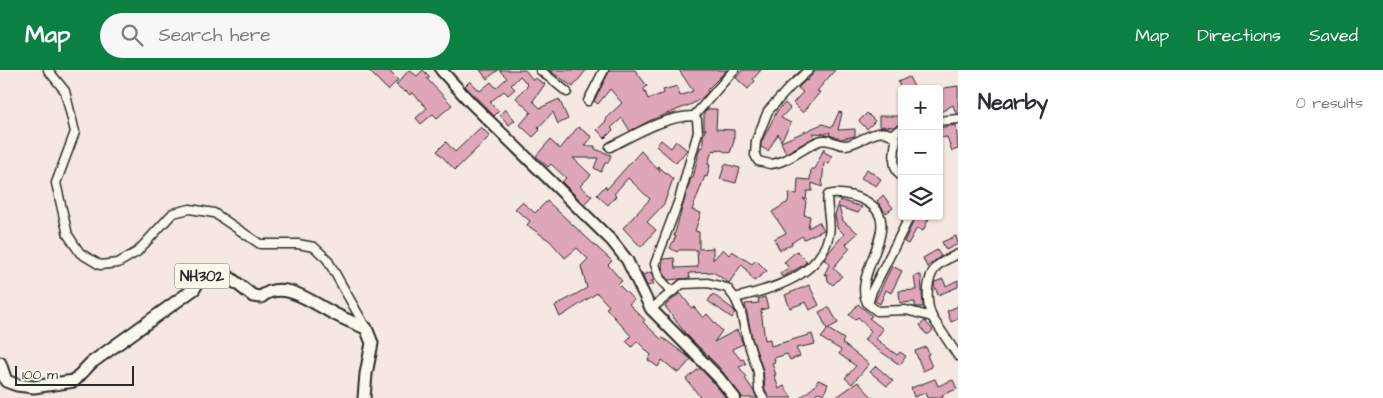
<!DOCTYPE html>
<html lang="en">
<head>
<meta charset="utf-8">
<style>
	:root { --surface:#fff; --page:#f7f7f7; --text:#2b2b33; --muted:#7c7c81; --line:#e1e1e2; --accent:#0b8043 }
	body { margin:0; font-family:"Architects Daughter",sans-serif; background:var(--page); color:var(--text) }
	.controls { position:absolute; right:15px; top:15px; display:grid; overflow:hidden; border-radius:5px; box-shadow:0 1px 4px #0004 }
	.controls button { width:45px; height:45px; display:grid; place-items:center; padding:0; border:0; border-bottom:1px solid var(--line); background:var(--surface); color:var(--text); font:25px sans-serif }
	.scale { position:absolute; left:15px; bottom:12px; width:119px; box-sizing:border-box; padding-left:5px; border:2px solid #2b2b2b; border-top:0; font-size:14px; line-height:18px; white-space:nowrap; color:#2b2b2b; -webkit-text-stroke:4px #fbf7ec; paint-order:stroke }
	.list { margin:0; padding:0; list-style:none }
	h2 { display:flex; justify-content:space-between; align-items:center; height:65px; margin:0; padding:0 20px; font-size:21px }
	h2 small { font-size:16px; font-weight:400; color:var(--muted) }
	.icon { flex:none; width:28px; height:28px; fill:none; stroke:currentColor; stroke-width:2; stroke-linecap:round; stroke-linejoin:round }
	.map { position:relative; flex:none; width:958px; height:328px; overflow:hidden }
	header { display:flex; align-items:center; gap:30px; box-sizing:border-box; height:70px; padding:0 25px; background:var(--accent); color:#fff }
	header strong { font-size:24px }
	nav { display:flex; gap:28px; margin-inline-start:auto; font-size:18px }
	.search { width:350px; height:45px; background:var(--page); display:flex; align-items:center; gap:12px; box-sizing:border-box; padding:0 18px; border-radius:28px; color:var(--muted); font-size:19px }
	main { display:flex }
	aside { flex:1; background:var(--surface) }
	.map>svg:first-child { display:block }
	.building { fill:#dfa6b7; stroke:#2b2b2b }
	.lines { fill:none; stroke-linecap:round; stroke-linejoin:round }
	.minor-casing { stroke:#2b2b2b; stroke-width:11 }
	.major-casing { stroke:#2b2b2b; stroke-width:14 }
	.highway-casing { stroke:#2b2b2b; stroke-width:15 }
	.minor { stroke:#fbf7ec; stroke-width:8 }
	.major { stroke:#fbf7ec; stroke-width:10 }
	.highway { stroke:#fbf7ec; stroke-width:11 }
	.labels { text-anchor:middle; stroke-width:4.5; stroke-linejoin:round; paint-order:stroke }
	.shield { fill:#fbf7ec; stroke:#696865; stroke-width:1 }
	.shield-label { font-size:15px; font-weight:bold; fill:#2b2b2b }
</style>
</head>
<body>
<header>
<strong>Map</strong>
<div class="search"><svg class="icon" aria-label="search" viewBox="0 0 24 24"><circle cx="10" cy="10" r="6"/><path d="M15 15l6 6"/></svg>Search here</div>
<nav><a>Map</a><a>Directions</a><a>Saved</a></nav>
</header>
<main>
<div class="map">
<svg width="958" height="328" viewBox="0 0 958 328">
	<rect width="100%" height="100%" fill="#f5e7e1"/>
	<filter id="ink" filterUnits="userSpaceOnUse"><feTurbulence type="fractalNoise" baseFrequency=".02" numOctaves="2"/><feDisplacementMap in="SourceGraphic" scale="10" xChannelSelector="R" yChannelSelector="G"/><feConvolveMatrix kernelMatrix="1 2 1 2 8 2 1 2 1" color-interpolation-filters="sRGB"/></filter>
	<g filter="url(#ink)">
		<g class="building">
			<path d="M 368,0 L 388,0 L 398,10 L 388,20 Z"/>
			<path d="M 409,0 L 417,6 L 423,0 L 430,7 L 427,9 L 452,35 L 437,48 L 433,44 L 421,54 L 416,48 L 427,38 L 412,22 L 410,25 L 406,21 L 405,22 L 396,15 Z"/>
			<path d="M 480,0 L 498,0 L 487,9 Z"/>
			<path d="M 499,0 L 525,0 L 533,10 L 535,8 L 545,14 L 533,31 L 540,38 L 559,29 L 568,49 L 558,54 L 553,42 L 538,58 L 540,60 L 533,67 L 520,55 L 531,42 L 516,28 L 528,15 L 520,6 L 511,15 L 515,19 L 508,25 L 504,21 L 490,32 L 499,41 L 494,46 L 465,16 L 470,11 L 480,21 L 491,12 L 496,18 L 507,8 Z"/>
			<path d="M 549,0 L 586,0 L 573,17 Z"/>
			<path d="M 610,0 L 635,0 L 647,16 L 644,19 L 648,29 L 664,23 L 663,20 L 677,16 L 680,26 L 693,21 L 679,0 L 727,0 L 707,20 L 708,22 L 703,27 L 692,34 L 649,51 L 630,61 L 622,48 L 611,58 L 613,60 L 605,68 L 597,60 L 607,50 L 605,49 L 622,33 L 610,19 L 598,34 L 594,31 Z"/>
			<path d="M 742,0 L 761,0 L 753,9 L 755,11 L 748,19 L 736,8 Z"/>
			<path d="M 816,0 L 835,0 L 817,21 L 820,22 L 803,43 L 793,33 L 803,22 L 798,18 L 806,10 L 807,11 Z"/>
			<path d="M 909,7 L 914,17 L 901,19 L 898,12 Z"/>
			<path d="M 958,16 L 958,43 L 956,44 L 953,35 L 939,43 L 939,23 L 944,21 L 944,18 Z"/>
			<path d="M 785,33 L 790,38 L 781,48 L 791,53 L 781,71 L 778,64 L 768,81 L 761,77 L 761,73 L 777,41 Z"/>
			<path d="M 505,39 L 515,50 L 509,55 L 500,45 Z"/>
			<path d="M 708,39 L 717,39 L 716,59 L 734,60 L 734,71 L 730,83 L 717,79 L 716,81 L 712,80 L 708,94 L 710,95 L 707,107 L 705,106 L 692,140 L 701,143 L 695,161 L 699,162 L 699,179 L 713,178 L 713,190 L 723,179 L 729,185 L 732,181 L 752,194 L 756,190 L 767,201 L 754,211 L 742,194 L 729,213 L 713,202 L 689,203 L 690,208 L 668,210 L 665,206 L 662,197 L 663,189 L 674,188 L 675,198 L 698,197 L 697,180 L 679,180 L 677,182 L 670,178 L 676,166 L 674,166 L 690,111 L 691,108 L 693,108 L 700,77 L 703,78 L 703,66 L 706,58 L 704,60 L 704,42 Z"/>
			<path d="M 839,42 L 842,43 L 838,60 L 855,59 L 855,66 L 841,69 L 829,65 L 830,62 L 825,64 L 813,63 L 815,67 L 786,83 L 781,72 L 822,54 L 832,57 Z"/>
			<path d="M 867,43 L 875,51 L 867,59 L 859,51 Z"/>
			<path d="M 879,46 L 902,46 L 902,53 L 894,57 L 879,56 Z"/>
			<path d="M 956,55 L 958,79 L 952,81 L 947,67 L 939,68 L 939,58 Z"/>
			<path d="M 481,57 L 490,66 L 455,100 L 437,81 L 446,72 L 455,82 Z"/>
			<path d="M 578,57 L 592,67 L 585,76 L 595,76 L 595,79 L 611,85 L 608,93 L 605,93 L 601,102 L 594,98 L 598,88 L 573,88 L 591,105 L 580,116 L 592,126 L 584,134 L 562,112 L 566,108 L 551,94 L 548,97 L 536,86 L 550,70 L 560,79 Z"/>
			<path d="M 661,70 L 671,78 L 676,71 L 687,80 L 676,93 L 656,76 Z"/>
			<path d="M 824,78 L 824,82 L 832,86 L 829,94 L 824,92 L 822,117 L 812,113 L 812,121 L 807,121 L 806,130 L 803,128 L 806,132 L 804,145 L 810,146 L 808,158 L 819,152 L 824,160 L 804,169 L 802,166 L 791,173 L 792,174 L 780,180 L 774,169 L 786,163 L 772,142 L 788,132 L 789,123 L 797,124 L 798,109 L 810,110 L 811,99 L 815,99 Z"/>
			<path d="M 641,81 L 660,102 L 658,96 L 673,109 L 664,134 L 647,152 L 656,160 L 641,177 L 623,158 L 650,129 L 628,108 L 614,124 L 616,126 L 608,135 L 597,125 L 605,116 L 607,119 Z"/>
			<path d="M 725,94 L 740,98 L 736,113 L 720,109 Z"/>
			<path d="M 867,99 L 881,109 L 876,116 L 861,108 Z"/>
			<path d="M 883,125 L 893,138 L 886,143 L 877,131 Z"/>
			<path d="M 840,130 L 862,137 L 858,143 L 839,137 L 843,151 L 858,163 L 846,174 L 850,178 L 833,198 L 842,206 L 833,215 L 828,211 L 827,204 L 824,205 L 830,193 L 824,190 L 829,182 L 844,164 L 836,156 L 837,155 L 835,145 Z"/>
			<path d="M 547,131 L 612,191 L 608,195 L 622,211 L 618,214 L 634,230 L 629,234 L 645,250 L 643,252 L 661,269 L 663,268 L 691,289 L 680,302 L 677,302 L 662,290 L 658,297 L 648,290 L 651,285 L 637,271 L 632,277 L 626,271 L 631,266 L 606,238 L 609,236 L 597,223 L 560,247 L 555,236 L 587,218 L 581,196 L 588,189 L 577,178 L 565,188 L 550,171 L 527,155 L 530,151 L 515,139 L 522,132 L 535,143 Z"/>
			<path d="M 916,146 L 930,146 L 923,161 L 917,158 L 908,174 L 904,172 Z"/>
			<path d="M 956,166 L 958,174 L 946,180 L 942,172 Z"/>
			<path d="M 937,180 L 941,186 L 927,197 L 923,188 Z"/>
			<path d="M 797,181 L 807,191 L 802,196 L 782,207 L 780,203 L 789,198 L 784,192 Z"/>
			<path d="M 892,196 L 902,201 L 891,223 L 886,220 L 880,234 L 875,231 Z"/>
			<path d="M 641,202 L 643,205 L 651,202 L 654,211 L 651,211 L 654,214 L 647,216 Z"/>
			<path d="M 921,205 L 923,237 L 915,237 L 915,232 L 900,233 L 899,221 L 916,220 L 914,206 Z"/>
			<path d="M 943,209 L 946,216 L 958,210 L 958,217 L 938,225 L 934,215 L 935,212 Z"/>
			<path d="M 809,215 L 819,235 L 810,240 L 806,232 L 790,238 L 785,225 Z"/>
			<path d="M 680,223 L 692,238 L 694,237 L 703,248 L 707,244 L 722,261 L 714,272 L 737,260 L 743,274 L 732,279 L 741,290 L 743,289 L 746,294 L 739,297 L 747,307 L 745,308 L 753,320 L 757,328 L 743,328 L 718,296 L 685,263 L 665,236 Z"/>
			<path d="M 713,224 L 734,240 L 735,243 L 732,248 L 708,231 Z"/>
			<path d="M 765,227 L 768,238 L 761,240 L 765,270 L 770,269 L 771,276 L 812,264 L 815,274 L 796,278 L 800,286 L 790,290 L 787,284 L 774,288 L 775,292 L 772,293 L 776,305 L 774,305 L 779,319 L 784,316 L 792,328 L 769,328 L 765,319 L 763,300 L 752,268 L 745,234 L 759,233 L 758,229 Z"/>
			<path d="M 858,234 L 872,246 L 869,248 L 883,259 L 876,269 L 897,285 L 900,282 L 906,286 L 900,295 L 864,270 L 871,261 L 858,247 L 855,250 L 849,245 Z"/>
			<path d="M 958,236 L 958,249 L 951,252 L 947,241 Z"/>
			<path d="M 829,237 L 838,253 L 827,259 L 819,242 Z"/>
			<path d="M 925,251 L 933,260 L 929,264 L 926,264 L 920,255 Z"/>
			<path d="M 828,259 L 844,269 L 842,273 L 869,294 L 852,314 L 845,308 L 856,296 L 839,284 L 841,280 L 821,268 Z"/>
			<path d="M 926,277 L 929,284 L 927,285 L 932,297 L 923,301 L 915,281 Z"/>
			<path d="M 876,296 L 893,311 L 887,316 L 870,302 Z"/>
			<path d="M 700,298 L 714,313 L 726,328 L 701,328 L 686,309 Z"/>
			<path d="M 935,309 L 938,316 L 953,310 L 957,319 L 942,325 L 943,328 L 927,328 L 925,323 L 914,327 L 911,318 Z"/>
			<path d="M 818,310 L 828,314 L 824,324 L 818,322 L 810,328 L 800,328 L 815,316 Z"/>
			<path d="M 858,312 L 873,328 L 835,328 Z"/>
		</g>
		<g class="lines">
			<defs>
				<g id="minor">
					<path d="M 48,0 L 65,21 L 75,62 L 56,113 L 68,165 L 80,183 L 100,195 L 118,193 L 137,182 L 173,143 L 190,139 L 214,143 L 260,174 L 298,174 L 314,177 L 327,189 L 366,258"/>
					<path d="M 540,0 L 567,22"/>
					<path d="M 809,0 L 790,17 L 768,41 L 756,71 L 755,85 L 758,91 C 762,92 766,93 770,94 C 785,94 806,76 819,71 C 829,67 837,76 846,75 C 862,73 882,52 896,69 C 895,83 890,97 902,107"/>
					<path d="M 588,31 L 604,0"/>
					<path d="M 694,46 L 734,0"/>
					<path d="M 939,51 L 958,49"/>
					<path d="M 892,64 L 902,59"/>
					<path d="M 610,77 C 636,64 665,46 694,46 L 697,50 L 698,62 L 679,130 L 655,194 L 660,209 L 672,222"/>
					<path d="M 910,146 L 872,221 L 868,234 L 877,241 L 906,240 L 932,247 L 958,286"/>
					<path d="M 735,228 C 771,219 821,207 829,164 C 832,151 825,135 828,125 C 836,122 851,125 859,128 C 914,149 848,203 868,234"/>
					<path d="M 651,239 L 682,214 L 708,213 L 727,218 L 735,228 L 741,242 L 747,269 L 758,302 L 759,320 L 763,328"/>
					<path d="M 932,247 C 926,233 925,209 937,196 C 942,191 952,187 958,184"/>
				</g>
				<path id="major" d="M 441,0 L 471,33 L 612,171 L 627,190 L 651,239 L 719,308 L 735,328"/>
				<path id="highway" d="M 0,293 L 6,311 L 17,315 L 34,317 L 74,311 L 91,293 L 194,219 L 201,207 L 212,203 L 225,204 L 253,226 L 261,227 C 282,209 310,231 329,241 C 341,248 354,253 366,258 L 372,273 L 366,304 L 364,328"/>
			</defs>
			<use href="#minor" class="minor-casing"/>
			<use href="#major" class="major-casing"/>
			<use href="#highway" class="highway-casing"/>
			<use href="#minor" class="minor"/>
			<use href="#major" class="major"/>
			<use href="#highway" class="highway"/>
		</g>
	</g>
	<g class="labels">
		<rect class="shield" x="174.5" y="193.5" width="55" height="25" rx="4"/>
		<g class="shield-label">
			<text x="202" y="211">NH302</text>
		</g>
	</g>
</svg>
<div class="controls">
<button>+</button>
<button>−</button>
<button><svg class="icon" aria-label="layers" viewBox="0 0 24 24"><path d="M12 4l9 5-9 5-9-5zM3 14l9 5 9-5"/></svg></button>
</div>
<div class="scale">100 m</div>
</div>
<aside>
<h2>Nearby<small>0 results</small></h2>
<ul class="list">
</ul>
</aside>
</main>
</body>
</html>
